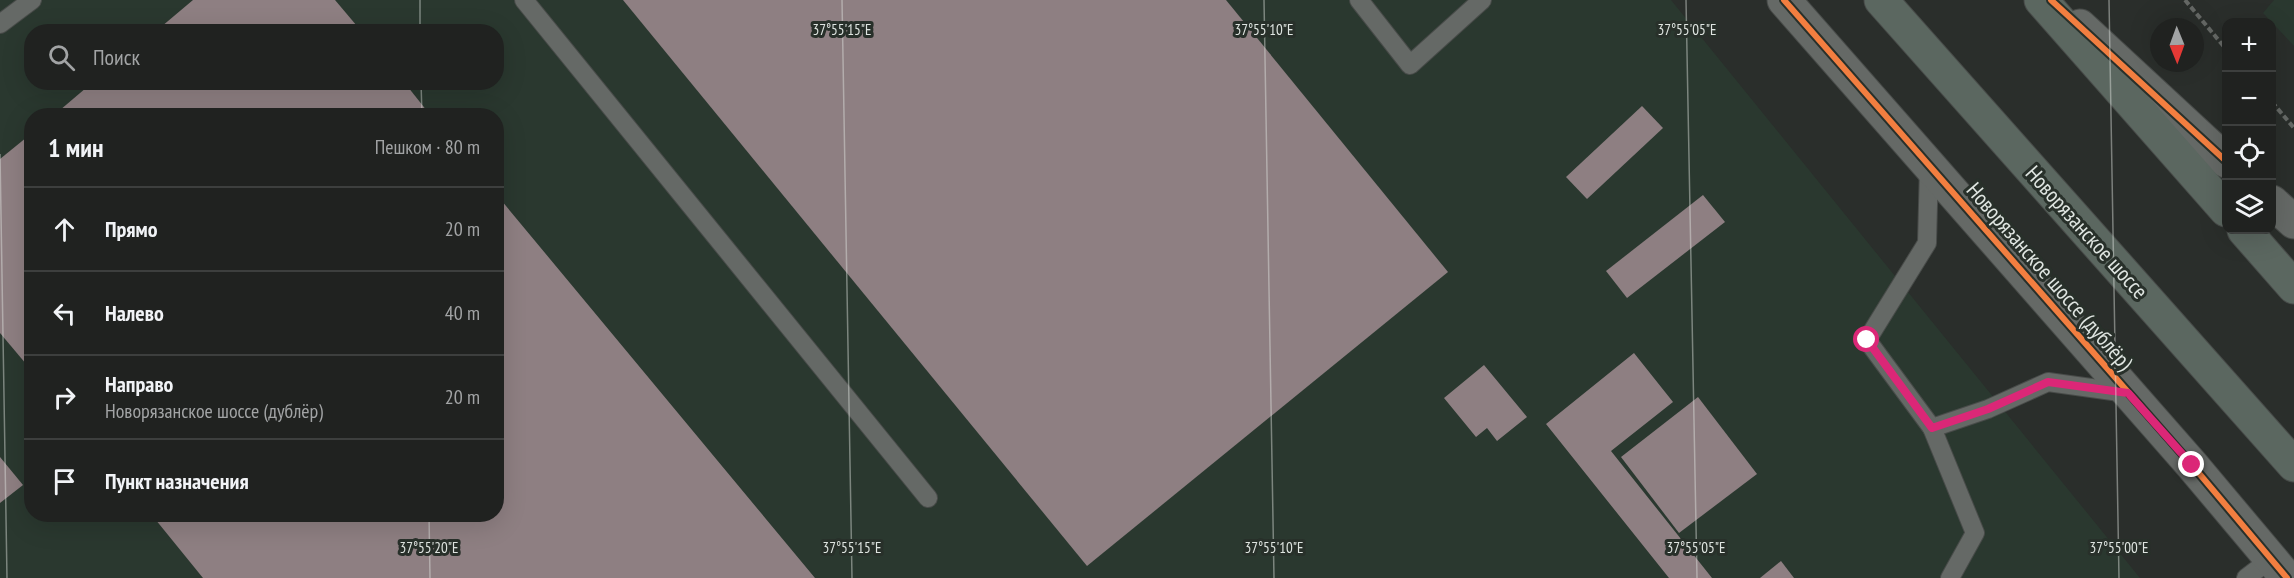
<!DOCTYPE html>
<html lang="ru">
<head>
<meta charset="utf-8">
<style>
	:root { --surface:#202220; --page:#2d2f2d; --text:#f1f3f6; --muted:#a2a4a5; --line:#3d3f3e }
	body { margin:0; font-family:"PT Sans Narrow",sans-serif; background:var(--page); color:var(--text) }
	.controls { position:absolute; right:18px; top:18px; display:grid; overflow:hidden; border-radius:12px; box-shadow:0 6px 24px #0002 }
	.controls button { width:54px; height:54px; display:grid; place-items:center; padding:0; border:0; border-bottom:2px solid var(--line); background:var(--surface); color:var(--text); font:30px sans-serif }
	.compass { position:absolute; left:2150px; top:18px; width:54px; height:54px; border-radius:50%; background:var(--surface); box-shadow:0 6px 24px #0002; rotate:179deg }
	.stop { position:absolute; width:18px; height:18px; margin:-14px; border:4px solid #db2777; border-radius:50%; background:#fff }
	.stop.end { background:#db2777; border-color:#fff; box-shadow:0 2px 6px #0008 }
	.list { margin:0; padding:0; list-style:none }
	h2 { display:flex; justify-content:space-between; align-items:center; height:78px; margin:0; padding:0 24px; font-size:26px }
	h2 small { font-size:20px; font-weight:400; color:var(--muted) }
	.list li { display:grid; grid-template-columns:39px 1fr auto; gap:18px; align-items:center; box-sizing:border-box; height:84px; padding:0 24px; border-top:2px solid var(--line) }
	.list b { display:block; font-size:22px; white-space:nowrap }
	.list p { margin:0; font-size:20px; white-space:nowrap; color:var(--muted) }
	.list em { font-size:20px; font-style:normal; color:var(--muted) }
	.icon { flex:none; width:33px; height:33px; fill:none; stroke:currentColor; stroke-width:2; stroke-linecap:round; stroke-linejoin:round }
	.map { position:relative; flex:none; width:2294px; height:578px; overflow:hidden }
	.search { position:absolute; background:var(--surface); box-shadow:0 6px 24px #0002; left:24px; top:24px; width:480px; height:66px; display:flex; align-items:center; gap:15px; box-sizing:border-box; padding:0 21px; border-radius:24px; color:var(--muted); font-size:22px }
	.panel { position:absolute; background:var(--surface); box-shadow:0 6px 24px #0002; left:24px; top:108px; width:480px; height:414px; border-radius:24px }
	.map>svg:first-child { display:block }
	.built { fill:#2a382f; fill-rule:evenodd }
	.building { fill:#8e7f82 }
	.lines { fill:none; stroke-linecap:round; stroke-linejoin:round }
	.service-casing { stroke:#484b49; stroke-width:20 }
	.minor-casing { stroke:#484b49; stroke-width:35 }
	.tertiary-casing { stroke:#484b49; stroke-width:35 }
	.trunk-casing { stroke:#484b49; stroke-width:35 }
	.path { stroke:#666966; stroke-width:4; stroke-dasharray:6 3; stroke-linecap:butt }
	.service { stroke:#656966; stroke-width:18 }
	.minor { stroke:#656966; stroke-width:33 }
	.tertiary { stroke:#656966; stroke-width:33 }
	.trunk { stroke:#5b6760; stroke-width:33 }
	.cycleway-casing { stroke:#28302a; stroke-width:10 }
	.cycleway { stroke:#f27e40; stroke-width:6 }
	.route { stroke:#db2777; stroke-width:8 }
	.ticks { fill:none; stroke:#dfe5e1; stroke-width:1.5; stroke-opacity:0.45 }
	.labels { text-anchor:middle; stroke-width:6; stroke-linejoin:round; paint-order:stroke }
	.street-label { font-size:22px; fill:#dfe5e1; stroke:#28302a }
	.ticks-label { font-size:15px; text-anchor:middle; fill:#dfe5e1; stroke:#28302a; stroke-width:6; stroke-linejoin:round; paint-order:stroke }
</style>
</head>
<body>
<div class="map">
<svg width="2294" height="578" viewBox="0 0 2294 578">
	<rect width="100%" height="100%" fill="#2a2e2b"/>
	<g class="built">
		<path d="M 0,0 L 1671,0 L 2140,578 L 0,578 ZM 32,32 L 496,32 L 496,82 L 32,82 ZM 32,116 L 496,116 L 496,514 L 32,514 Z"/>
		<path d="M 2274,0 L 2294,0 L 2294,46 L 2263,13 Z"/>
	</g>
	<g class="building">
		<path d="M 193,0 L 335,0 L 362,32 L 155,32 Z"/>
		<path d="M 623,0 L 1226,0 L 1448,272 L 1087,566 Z"/>
		<path d="M 93,82 L 404,82 L 431,116 L 53,116 Z"/>
		<path d="M 1642,106 L 1663,128 L 1587,199 L 1566,177 Z"/>
		<path d="M 32,133 L 32,371 L 0,333 L 0,159 Z"/>
		<path d="M 496,194 L 815,578 L 203,578 L 151,514 L 496,514 Z"/>
		<path d="M 1703,195 L 1725,222 L 1627,298 L 1606,271 Z"/>
		<path d="M 1634,353 L 1673,402 L 1611,451 L 1712,578 L 1669,578 L 1546,424 Z"/>
		<path d="M 1484,365 L 1527,417 L 1497,441 L 1487,428 L 1476,437 L 1444,398 Z"/>
		<path d="M 1698,397 L 1757,474 L 1679,533 L 1621,457 Z"/>
		<path d="M 0,457 L 23,485 L 0,503 Z"/>
		<path d="M 1781,561 L 1794,578 L 1760,578 Z"/>
	</g>
	<g class="lines">
		<defs>
			<g id="service">
				<path d="M 524,0 L 928,498"/>
				<path d="M 1359,0 L 1410,65 L 1482,0"/>
				<path d="M 0,24 L 32,0"/>
				<path d="M 1929,166 L 1927,243 L 1867,340 L 1932,428 L 1988,409 L 2048,382 L 2127,393"/>
				<path d="M 1932,428 L 1975,533 L 1950,578"/>
				<path d="M 2246,578 L 2271,559"/>
			</g>
			<g id="minor">
				<path d="M 2080,26 L 2226,161"/>
				<path d="M 2272,202 L 2294,222"/>
			</g>
			<path id="tertiary" d="M 1784,0 L 2192,465 L 2287,578"/>
			<g id="trunk">
				<path d="M 1881,0 L 2294,465"/>
				<path d="M 2041,0 L 2226,210"/>
				<path d="M 2244,230 L 2294,287"/>
			</g>
		</defs>
		<use href="#service" class="service-casing"/>
		<use href="#minor" class="minor-casing"/>
		<use href="#tertiary" class="tertiary-casing"/>
		<use href="#trunk" class="trunk-casing"/>
		<g class="path">
			<path d="M 2185,0 L 2226,49"/>
			<path d="M 2272,102 L 2294,128"/>
		</g>
		<use href="#service" class="service"/>
		<use href="#minor" class="minor"/>
		<use href="#tertiary" class="tertiary"/>
		<use href="#trunk" class="trunk"/>
		<defs>
			<g id="cycleway">
				<path d="M 1784,0 L 2192,465 L 2287,578"/>
				<path d="M 2051,0 L 2226,161"/>
			</g>
		</defs>
		<use href="#cycleway" class="cycleway-casing"/>
		<use href="#cycleway" class="cycleway"/>
	</g>
	<g class="lines">
		<path class="route" d="M 1867,340 L 1932,428 L 1988,409 L 2048,382 L 2128,393 L 2192,465"/>
	</g>
	<path class="ticks" d="M 420,0 L 420,32M 842,0 L 852,578M 1264,0 L 1274,578M 1686,0 L 1697,578M 2109,0 L 2119,578M 421,82 L 422,116M 0,154 L 7,578M 429,514 L 430,578"/>
	<g class="labels">
		<g class="street-label">
			<text transform="translate(2087 232) rotate(48)" y="8">Новорязанское шоссе</text>
			<text transform="translate(2050 276) rotate(49)" y="8">Новорязанское шоссе (дублёр)</text>
		</g>
	</g>
	<g class="ticks-label">
		<text x="842" y="35">37°55'15"E</text>
		<text x="1264" y="35">37°55'10"E</text>
		<text x="1687" y="35">37°55'05"E</text>
		<text x="429" y="553">37°55'20"E</text>
		<text x="852" y="553">37°55'15"E</text>
		<text x="1274" y="553">37°55'10"E</text>
		<text x="1696" y="553">37°55'05"E</text>
		<text x="2119" y="553">37°55'00"E</text>
	</g>
</svg>
<div class="controls">
<button>+</button>
<button>−</button>
<button><svg class="icon" aria-label="locate" viewBox="0 0 24 24"><circle cx="12" cy="12" r="6"/><path d="M12 2v4M12 18v4M2 12h4M18 12h4"/></svg></button>
<button><svg class="icon" aria-label="layers" viewBox="0 0 24 24"><path d="M12 4l9 5-9 5-9-5zM3 14l9 5 9-5"/></svg></button>
</div>
<svg class="compass" viewBox="-18 -18 36 36"><path d="M0-13l5 13h-10z" fill="#e53935"/><path d="M0 13l5-13h-10z" fill="#a2a4a5"/></svg>
<div class="stop" style="left:1867px;top:340px"></div>
<div class="stop end" style="left:2192px;top:465px"></div>
<div class="search"><svg class="icon" aria-label="search" viewBox="0 0 24 24"><circle cx="10" cy="10" r="6"/><path d="M15 15l6 6"/></svg>Поиск</div>
<section class="panel">
<h2>1 мин<small>Пешком · 80 m</small></h2>
<ul class="list">
<li><svg class="icon" aria-label="ahead" viewBox="0 0 24 24"><path d="M12 20V5M6 11l6-6 6 6"/></svg><div><b>Прямо</b></div><em>20 m</em></li>
<li><svg class="icon" aria-label="left" viewBox="0 0 24 24"><path d="M17 20v-9H6M10 6l-5 5 5 5"/></svg><div><b>Налево</b></div><em>40 m</em></li>
<li><svg class="icon" aria-label="right" viewBox="0 0 24 24"><path d="M7 20v-9h11M14 6l5 5-5 5"/></svg><div><b>Направо</b><p>Новорязанское шоссе (дублёр)</p></div><em>20 m</em></li>
<li><svg class="icon" aria-label="arrive" viewBox="0 0 24 24"><path d="M6 21V4h12l-3 4 3 4H6"/></svg><div><b>Пункт назначения</b></div></li>
</ul>
</section>
</div>
</body>
</html>
